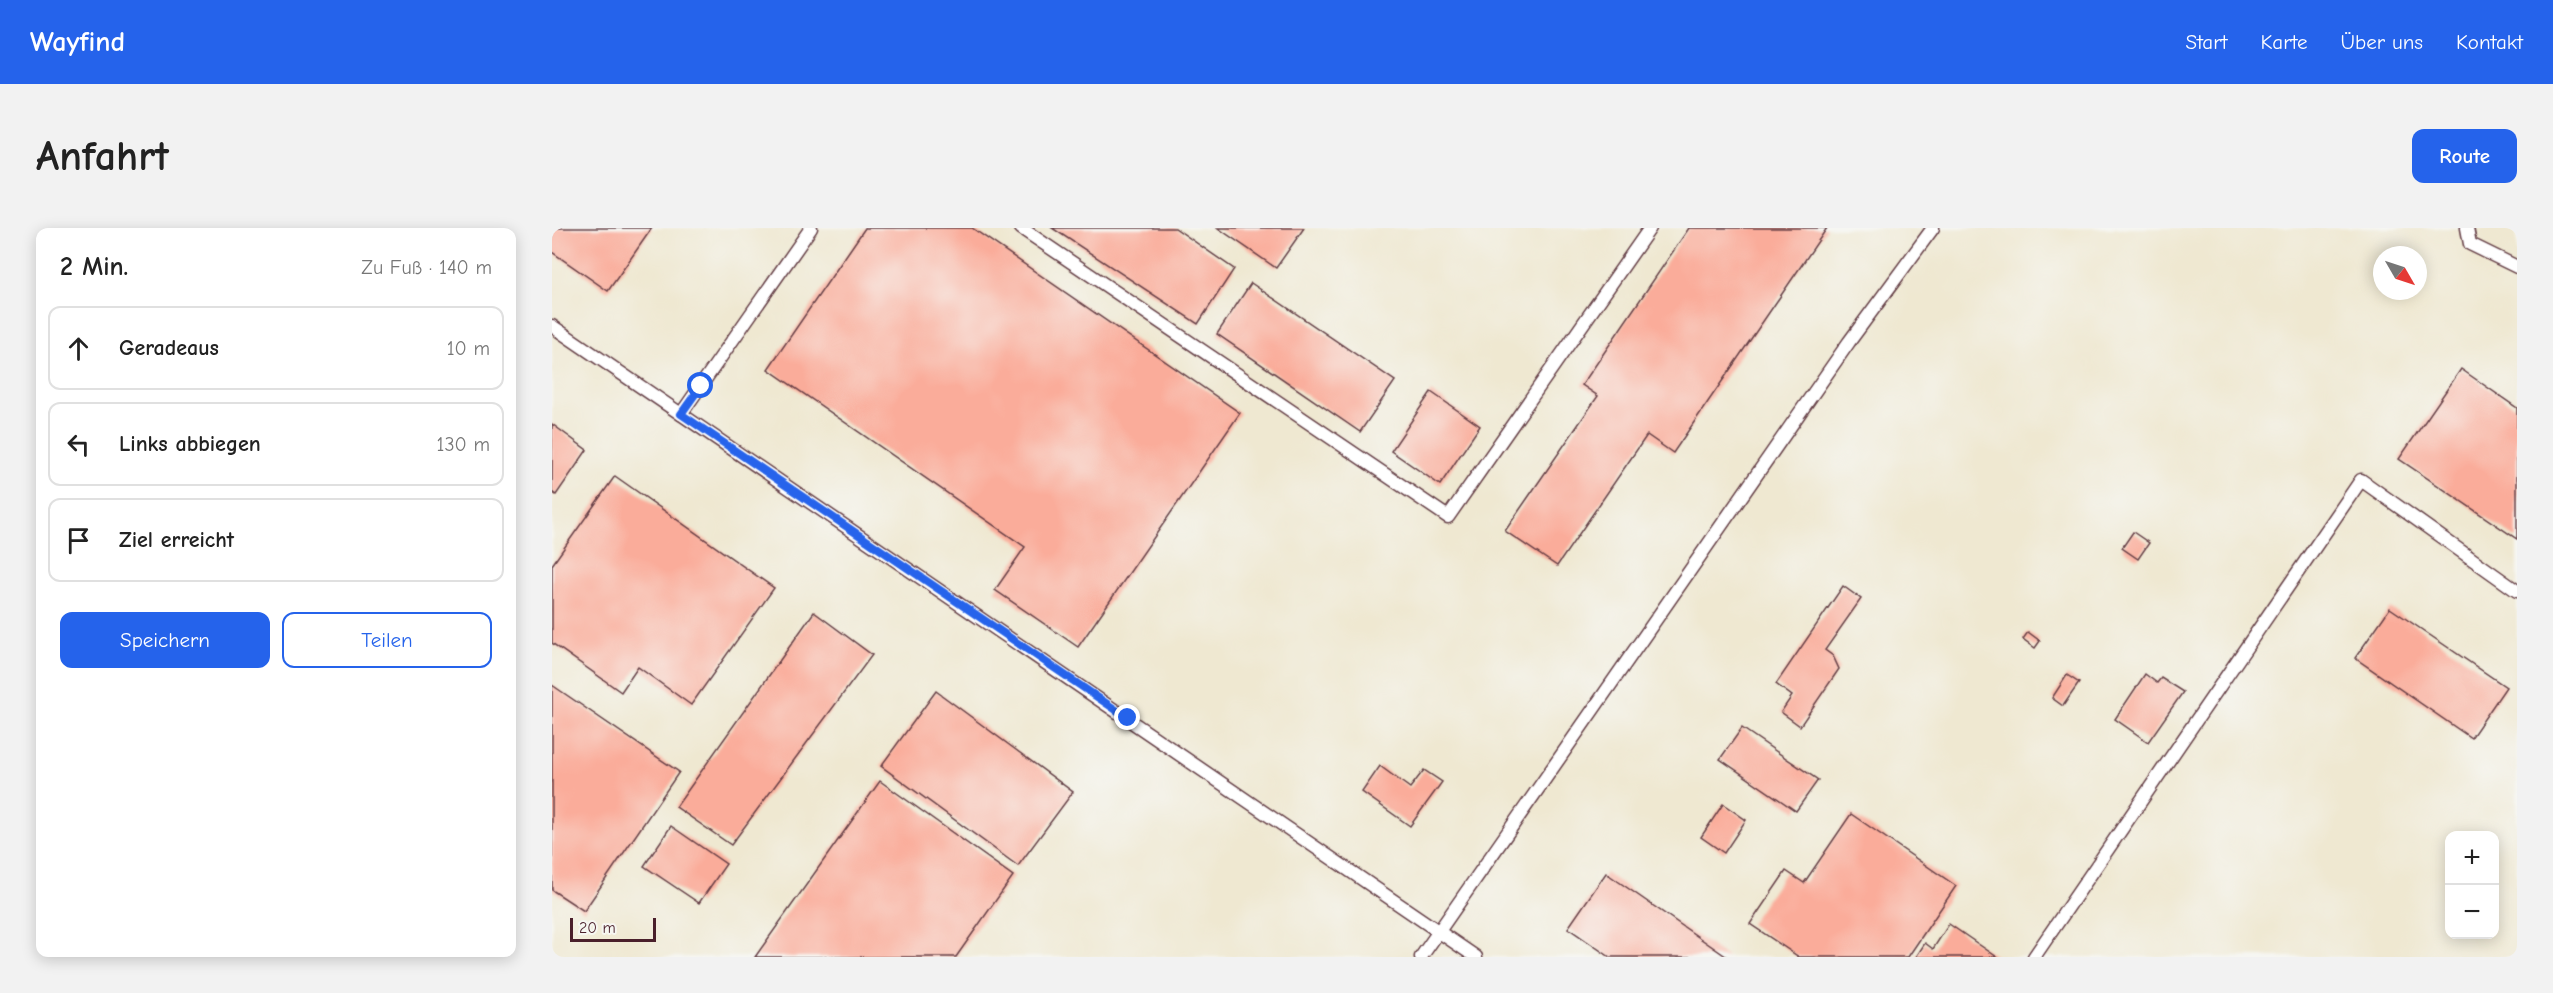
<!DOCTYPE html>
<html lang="de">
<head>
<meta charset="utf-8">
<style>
	:root { --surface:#fff; --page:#f2f2f2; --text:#222; --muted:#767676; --line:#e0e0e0; --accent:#2563eb }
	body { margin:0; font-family:"Comic Neue",sans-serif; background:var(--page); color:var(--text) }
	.controls { position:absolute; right:18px; bottom:18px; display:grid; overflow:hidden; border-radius:12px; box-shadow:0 3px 15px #0003 }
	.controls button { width:54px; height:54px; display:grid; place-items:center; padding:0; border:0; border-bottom:2px solid var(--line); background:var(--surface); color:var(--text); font:30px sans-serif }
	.compass { position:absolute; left:1821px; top:18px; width:54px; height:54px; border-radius:50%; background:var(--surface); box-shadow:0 3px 15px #0003; rotate:129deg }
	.scale { position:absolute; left:18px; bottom:15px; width:86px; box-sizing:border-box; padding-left:6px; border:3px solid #4a1f2b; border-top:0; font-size:16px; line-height:21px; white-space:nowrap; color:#4a1f2b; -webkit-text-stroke:4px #f6f6f2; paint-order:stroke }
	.stop { position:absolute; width:18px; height:18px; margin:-14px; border:4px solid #2563eb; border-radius:50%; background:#fff }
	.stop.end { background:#2563eb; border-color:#fff; box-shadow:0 2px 6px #0008 }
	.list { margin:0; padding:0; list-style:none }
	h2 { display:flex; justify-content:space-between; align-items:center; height:78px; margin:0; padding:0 24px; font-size:26px }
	h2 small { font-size:20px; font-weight:400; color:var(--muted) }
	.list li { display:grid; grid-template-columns:39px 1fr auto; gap:18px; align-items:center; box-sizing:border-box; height:84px; margin:0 12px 12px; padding:0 12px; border:2px solid var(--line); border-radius:12px }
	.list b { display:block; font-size:22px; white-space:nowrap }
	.list em { font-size:20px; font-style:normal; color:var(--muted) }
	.actions { display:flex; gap:12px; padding:18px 24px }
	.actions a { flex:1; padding:14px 0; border:2px solid var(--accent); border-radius:12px; text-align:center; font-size:21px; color:var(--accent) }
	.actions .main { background:var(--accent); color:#fff }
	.icon { flex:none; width:33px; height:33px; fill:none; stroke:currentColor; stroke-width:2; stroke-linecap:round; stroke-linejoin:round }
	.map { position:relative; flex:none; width:1965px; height:729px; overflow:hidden; border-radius:12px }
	header { display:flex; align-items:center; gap:36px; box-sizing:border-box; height:84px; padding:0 30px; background:var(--accent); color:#fff }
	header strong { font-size:28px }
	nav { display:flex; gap:33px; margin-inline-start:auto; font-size:21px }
	.intro { display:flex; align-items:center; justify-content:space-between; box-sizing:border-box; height:144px; padding:0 36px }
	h1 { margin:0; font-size:42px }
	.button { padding:15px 27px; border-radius:12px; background:var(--accent); color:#fff; font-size:21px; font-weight:700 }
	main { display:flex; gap:36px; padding:0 36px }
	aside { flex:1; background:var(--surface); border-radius:12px; box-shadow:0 3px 15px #0003 }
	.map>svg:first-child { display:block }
	.building { fill:#faac9a }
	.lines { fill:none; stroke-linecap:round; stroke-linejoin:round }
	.lane-casing { stroke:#633d44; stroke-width:15 }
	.lane { stroke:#fff; stroke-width:12 }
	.route { stroke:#2563eb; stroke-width:8 }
</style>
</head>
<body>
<header>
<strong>Wayfind</strong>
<nav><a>Start</a><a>Karte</a><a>Über uns</a><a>Kontakt</a></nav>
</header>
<div class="intro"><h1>Anfahrt</h1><a class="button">Route</a></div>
<main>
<aside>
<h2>2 Min.<small>Zu Fuß · 140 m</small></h2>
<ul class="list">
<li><svg class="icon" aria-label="ahead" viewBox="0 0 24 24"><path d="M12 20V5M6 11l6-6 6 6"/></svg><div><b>Geradeaus</b></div><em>10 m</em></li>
<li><svg class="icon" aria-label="left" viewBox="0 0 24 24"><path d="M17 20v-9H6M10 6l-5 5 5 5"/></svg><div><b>Links abbiegen</b></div><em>130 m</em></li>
<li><svg class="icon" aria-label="arrive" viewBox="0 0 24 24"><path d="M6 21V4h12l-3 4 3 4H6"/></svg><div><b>Ziel erreicht</b></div></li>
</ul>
<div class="actions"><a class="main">Speichern</a><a>Teilen</a></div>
</aside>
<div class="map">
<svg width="1965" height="729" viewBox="0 0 1965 729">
	<rect width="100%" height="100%" fill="#f6f6f2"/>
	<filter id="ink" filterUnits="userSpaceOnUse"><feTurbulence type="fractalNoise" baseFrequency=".0167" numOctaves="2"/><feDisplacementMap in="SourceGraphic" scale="12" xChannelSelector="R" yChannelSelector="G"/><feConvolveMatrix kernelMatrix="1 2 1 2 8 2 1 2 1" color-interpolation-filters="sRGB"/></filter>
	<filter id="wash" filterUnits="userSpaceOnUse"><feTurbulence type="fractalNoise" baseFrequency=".008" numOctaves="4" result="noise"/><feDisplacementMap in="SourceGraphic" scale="24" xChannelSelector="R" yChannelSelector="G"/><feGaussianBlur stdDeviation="1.35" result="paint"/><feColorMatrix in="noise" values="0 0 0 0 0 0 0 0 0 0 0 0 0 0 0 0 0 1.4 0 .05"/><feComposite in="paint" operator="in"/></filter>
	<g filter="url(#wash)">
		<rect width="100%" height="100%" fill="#efe8d1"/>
		<g id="blocks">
			<g class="building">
				<path d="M 0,0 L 100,0 L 56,63 L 0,24 Z"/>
				<path d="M 313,0 L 420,0 L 688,185 L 526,419 L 443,362 L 473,319 L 216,141 Z"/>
				<path d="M 500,0 L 623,0 L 682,41 L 646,96 Z"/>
				<path d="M 666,0 L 752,0 L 724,40 Z"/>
				<path d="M 1137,0 L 1275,0 L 1121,225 L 1095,207 L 1005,338 L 953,303 L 1046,168 L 1030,157 Z"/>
				<path d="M 699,55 L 843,153 L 808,204 L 665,106 Z"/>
				<path d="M 1909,141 L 1965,180 L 1965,311 L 1847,231 Z"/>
				<path d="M 879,164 L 928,198 L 888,257 L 839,223 Z"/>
				<path d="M 0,196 L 35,222 L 4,267 L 0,264 Z"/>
				<path d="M 63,248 L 222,360 L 139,477 L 86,439 L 69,464 L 0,415 L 0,337 Z"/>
				<path d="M 1581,304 L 1597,315 L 1586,331 L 1570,320 Z"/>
				<path d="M 1291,358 L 1309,371 L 1273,422 L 1281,428 L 1287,441 L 1248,498 L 1229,484 L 1240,468 L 1224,456 Z"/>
				<path d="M 1838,380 L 1954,459 L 1919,510 L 1803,430 Z"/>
				<path d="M 262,384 L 320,427 L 179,617 L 124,579 Z"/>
				<path d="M 1476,404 L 1488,413 L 1483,420 L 1471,411 Z"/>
				<path d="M 1593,446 L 1605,455 L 1609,450 L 1631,464 L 1596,514 L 1563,491 Z"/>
				<path d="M 1515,447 L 1527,455 L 1511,478 L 1500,470 Z"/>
				<path d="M 0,457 L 127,544 L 32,683 L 0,662 Z"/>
				<path d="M 384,463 L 521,564 L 466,638 L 329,538 Z"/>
				<path d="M 1190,500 L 1266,552 L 1244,583 L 1168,531 Z"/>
				<path d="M 828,538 L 858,560 L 872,542 L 890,554 L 858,598 L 810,564 Z"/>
				<path d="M 328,553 L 461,648 L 404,729 L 203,729 Z"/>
				<path d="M 1171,576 L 1194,592 L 1172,625 L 1149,609 Z"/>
				<path d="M 1299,586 L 1404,658 L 1356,729 L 1247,729 L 1198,696 L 1234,643 L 1252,655 Z"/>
				<path d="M 119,598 L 174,636 L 147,675 L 92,638 Z"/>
				<path d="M 1054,645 L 1175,729 L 1058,729 L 1016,700 Z"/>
				<path d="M 1397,696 L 1445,729 L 1364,729 L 1373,715 L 1381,721 Z"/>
			</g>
		</g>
	</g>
	<g filter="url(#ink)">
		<use href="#blocks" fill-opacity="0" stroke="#633d44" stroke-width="1.5"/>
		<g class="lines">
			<defs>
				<g id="lane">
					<path d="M 469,0 L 896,289 L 1098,0"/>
					<path d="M 1915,0 L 1918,16 L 1965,39"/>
					<path d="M 0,98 L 924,729"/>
					<path d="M 129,186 L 259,0"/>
					<path d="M 869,729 L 1297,114 L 1381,0"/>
					<path d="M 1482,729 L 1809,252 L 1965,363"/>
				</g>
			</defs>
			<use href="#lane" class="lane-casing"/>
			<use href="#lane" class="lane"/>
		</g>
	</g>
	<g class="lines" filter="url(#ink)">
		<path class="route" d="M 149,158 L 129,186 L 576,490"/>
	</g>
</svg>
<div class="controls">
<button>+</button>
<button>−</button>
</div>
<svg class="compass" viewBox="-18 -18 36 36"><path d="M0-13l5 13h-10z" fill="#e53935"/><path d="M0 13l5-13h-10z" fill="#767676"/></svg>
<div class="scale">20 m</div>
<div class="stop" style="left:149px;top:158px"></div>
<div class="stop end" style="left:576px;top:490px"></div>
</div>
</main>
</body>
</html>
